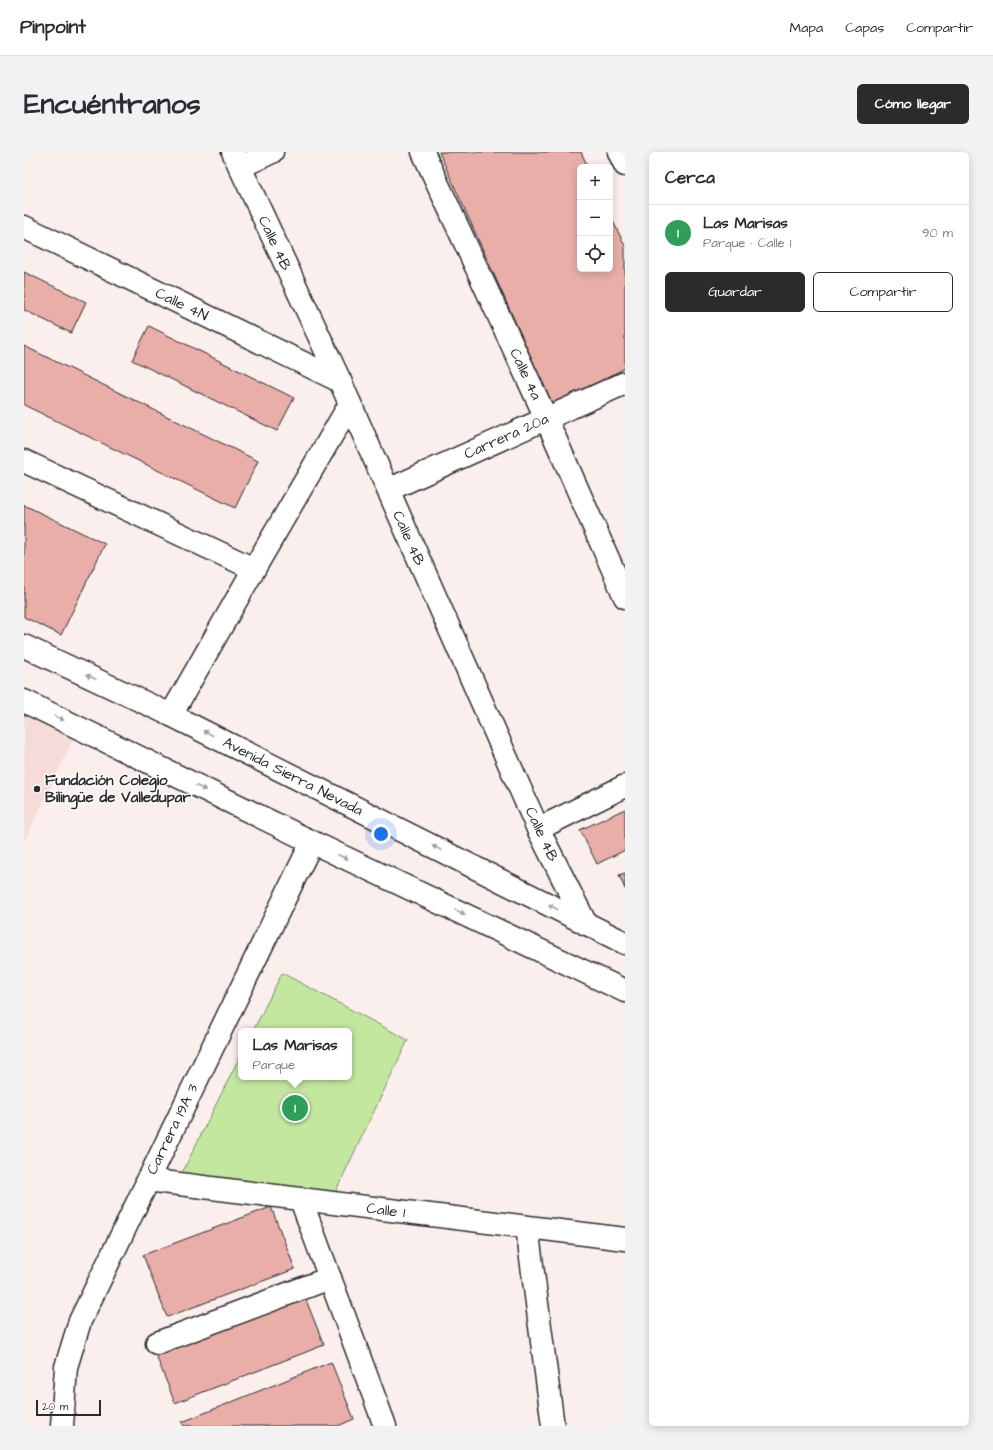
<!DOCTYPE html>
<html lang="es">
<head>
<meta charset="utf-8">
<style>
	:root { --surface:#fff; --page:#f2f2f3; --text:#2b2b33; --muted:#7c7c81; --line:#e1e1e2; --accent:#2b2b2b }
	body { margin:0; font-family:"Architects Daughter",sans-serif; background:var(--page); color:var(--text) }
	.controls { position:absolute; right:12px; top:12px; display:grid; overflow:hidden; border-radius:6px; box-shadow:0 2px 10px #0003 }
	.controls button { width:36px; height:36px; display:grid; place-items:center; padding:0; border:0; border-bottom:1px solid var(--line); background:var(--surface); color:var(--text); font:20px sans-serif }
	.scale { position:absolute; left:12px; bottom:10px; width:65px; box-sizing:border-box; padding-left:4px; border:2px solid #2b2b2b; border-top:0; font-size:11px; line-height:14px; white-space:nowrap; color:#2b2b2b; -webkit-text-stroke:3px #fff; paint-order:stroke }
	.you { position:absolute; left:357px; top:682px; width:14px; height:14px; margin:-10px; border:3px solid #fff; border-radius:50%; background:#1a73e8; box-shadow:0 0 0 6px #1a73e833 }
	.badge { display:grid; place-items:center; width:26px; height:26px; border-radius:50%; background:var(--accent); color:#fff; font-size:13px; font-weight:700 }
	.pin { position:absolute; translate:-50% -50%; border:2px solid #fff; box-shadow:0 1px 4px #0006 }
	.popup { position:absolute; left:214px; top:876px; width:114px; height:52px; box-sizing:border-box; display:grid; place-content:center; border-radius:6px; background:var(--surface); filter:drop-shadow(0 1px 3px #0005); font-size:13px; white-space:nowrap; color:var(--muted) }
	.popup b { font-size:15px; color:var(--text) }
	.popup::after { content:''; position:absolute; left:50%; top:100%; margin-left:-8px; border:8px solid transparent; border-top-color:var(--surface) }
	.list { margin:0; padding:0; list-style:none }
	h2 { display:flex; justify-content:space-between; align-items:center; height:52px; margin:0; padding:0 16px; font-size:17px }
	h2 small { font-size:13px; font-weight:400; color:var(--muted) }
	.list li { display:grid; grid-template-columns:26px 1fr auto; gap:12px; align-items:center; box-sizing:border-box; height:56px; padding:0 16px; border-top:1px solid var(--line) }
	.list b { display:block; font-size:15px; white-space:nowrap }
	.list p { margin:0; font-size:13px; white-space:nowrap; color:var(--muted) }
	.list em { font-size:13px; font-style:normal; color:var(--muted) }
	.actions { display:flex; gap:8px; padding:12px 16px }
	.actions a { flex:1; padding:9px 0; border:1px solid var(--accent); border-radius:6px; text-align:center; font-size:14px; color:var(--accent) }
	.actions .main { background:var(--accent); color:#fff }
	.icon { flex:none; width:22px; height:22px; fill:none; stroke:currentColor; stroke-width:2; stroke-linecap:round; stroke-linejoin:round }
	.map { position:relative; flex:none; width:601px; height:1274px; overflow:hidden; border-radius:6px }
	header { display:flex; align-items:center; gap:24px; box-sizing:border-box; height:56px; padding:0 20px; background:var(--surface); border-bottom:1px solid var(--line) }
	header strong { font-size:19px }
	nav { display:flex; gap:22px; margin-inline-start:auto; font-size:14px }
	.intro { display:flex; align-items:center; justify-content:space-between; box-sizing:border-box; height:96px; padding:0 24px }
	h1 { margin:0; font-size:28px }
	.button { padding:10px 18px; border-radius:6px; background:var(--accent); color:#fff; font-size:14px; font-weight:700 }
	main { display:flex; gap:24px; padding:0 24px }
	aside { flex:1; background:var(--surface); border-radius:6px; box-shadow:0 2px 10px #0003 }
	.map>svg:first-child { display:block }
	.built { fill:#f6dcd9 }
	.green { fill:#c4e7a0; stroke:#788966 }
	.building { fill:#e9aea8; stroke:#2b2b2b }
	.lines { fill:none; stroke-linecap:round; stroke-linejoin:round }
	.minor-casing { stroke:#2b2b2b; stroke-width:25 }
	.major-casing { stroke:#2b2b2b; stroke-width:25 }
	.minor { stroke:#fff; stroke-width:22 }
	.major { stroke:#fff; stroke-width:22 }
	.oneway { fill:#a0a0a0 }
	.poi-dot { fill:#2b2b2b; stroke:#fff; stroke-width:1.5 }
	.labels { text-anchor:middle; stroke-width:3; stroke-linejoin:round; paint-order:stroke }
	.street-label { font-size:15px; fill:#2b2b2b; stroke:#fff }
	.poi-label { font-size:15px; font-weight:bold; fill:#2b2b2b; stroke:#fff; text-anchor:start }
</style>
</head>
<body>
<header>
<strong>Pinpoint</strong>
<nav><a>Mapa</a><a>Capas</a><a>Compartir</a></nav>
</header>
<div class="intro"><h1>Encuéntranos</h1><a class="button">Cómo llegar</a></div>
<main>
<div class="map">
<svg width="601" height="1274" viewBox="0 0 601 1274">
	<rect width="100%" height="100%" fill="#fbefee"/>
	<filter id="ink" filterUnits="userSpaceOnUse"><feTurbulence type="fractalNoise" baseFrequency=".025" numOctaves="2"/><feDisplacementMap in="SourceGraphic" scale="8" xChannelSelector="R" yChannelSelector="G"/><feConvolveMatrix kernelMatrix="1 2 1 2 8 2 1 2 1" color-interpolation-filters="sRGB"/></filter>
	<g filter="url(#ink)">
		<path class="built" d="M 0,561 L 51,584 L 0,690 Z"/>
		<path class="green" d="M 258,821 L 384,888 L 310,1043 L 156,1025 L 217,902 L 217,925 L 325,925 L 325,879 L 229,879 Z"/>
		<g class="building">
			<path d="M 415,0 L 557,0 L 564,15 L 556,15 L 556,117 L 586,117 L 586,63 L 601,94 L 601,216 L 529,254 Z"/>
			<path d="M 0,120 L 62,150 L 47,181 L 0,158 Z"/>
			<path d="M 125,174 L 270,246 L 253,279 L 108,208 Z"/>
			<path d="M 0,194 L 234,309 L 211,356 L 0,253 Z"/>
			<path d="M 0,353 L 81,392 L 37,483 L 0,465 Z"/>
			<path d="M 601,657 L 601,698 L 573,712 L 556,678 Z"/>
			<path d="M 601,721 L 601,737 L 595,723 Z"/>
			<path d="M 247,1055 L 271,1117 L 143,1165 L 119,1103 Z"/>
			<path d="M 280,1143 L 300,1193 L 151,1251 L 131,1201 Z"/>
			<path d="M 307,1210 L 330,1267 L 314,1274 L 160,1274 L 158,1270 Z"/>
		</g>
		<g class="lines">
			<defs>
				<g id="minor">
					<path d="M 209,0 L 316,229 L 514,677 L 562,772"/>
					<path d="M 399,0 L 522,266 L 601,445"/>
					<path d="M 595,0 L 601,13"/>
					<path d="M 216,15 L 248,0"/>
					<path d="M 0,75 L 316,229"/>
					<path d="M 0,309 L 230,417"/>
					<path d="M 364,338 L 601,231"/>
					<path d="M 147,563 L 230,417 L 326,252"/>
					<path d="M 514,677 L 601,634"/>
					<path d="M 123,1028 L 601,1087"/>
					<path d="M 277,1048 L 361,1274"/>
					<path d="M 503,1075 L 529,1274"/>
					<path d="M 133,1191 L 306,1126"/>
					<path d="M 38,1274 L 42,1215 L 56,1169 L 288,690"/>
				</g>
				<g id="major">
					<path d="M 0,494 L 147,563 L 601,791"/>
					<path d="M 0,549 L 288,690 L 601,839"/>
				</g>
			</defs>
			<use href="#minor" class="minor-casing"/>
			<use href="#major" class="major-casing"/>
			<use href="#minor" class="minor"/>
			<use href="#major" class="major"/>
		</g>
		<defs><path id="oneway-solid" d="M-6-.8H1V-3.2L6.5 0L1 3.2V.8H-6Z"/></defs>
		<g class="oneway">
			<use href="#oneway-solid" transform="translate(67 525) rotate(-155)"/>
			<use href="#oneway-solid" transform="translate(35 566) rotate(26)"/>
			<use href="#oneway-solid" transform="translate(184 581) rotate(-153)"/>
			<use href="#oneway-solid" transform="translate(177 636) rotate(26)"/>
			<use href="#oneway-solid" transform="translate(413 696) rotate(-153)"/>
			<use href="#oneway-solid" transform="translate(319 705) rotate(25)"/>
			<use href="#oneway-solid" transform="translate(529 755) rotate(-153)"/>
			<use href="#oneway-solid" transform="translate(436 760) rotate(25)"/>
		</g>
	</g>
	<circle class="poi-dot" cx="13" cy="637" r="4"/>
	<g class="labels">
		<g class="street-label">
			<text transform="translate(251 91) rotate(65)" y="5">Calle 4B</text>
			<text transform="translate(158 152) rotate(26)" y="5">Calle 4N</text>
			<text transform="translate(502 222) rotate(65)" y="5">Calle 4a</text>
			<text transform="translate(482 284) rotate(-24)" y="5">Carrera 20a</text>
			<text transform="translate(385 386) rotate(66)" y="5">Calle 4B</text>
			<text transform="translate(269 624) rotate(27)" y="5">Avenida Sierra Nevada</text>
			<text transform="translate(518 682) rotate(65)" y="5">Calle 4B</text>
			<text transform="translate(148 977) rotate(-64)" y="5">Carrera 19A 3</text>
			<text transform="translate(362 1058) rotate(7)" y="5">Calle 1</text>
		</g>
		<g class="poi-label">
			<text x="21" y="633">Fundación Colegio<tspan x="21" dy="17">Bilingüe de Valledupar</tspan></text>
		</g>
	</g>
</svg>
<div class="controls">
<button>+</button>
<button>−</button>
<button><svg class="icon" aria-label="locate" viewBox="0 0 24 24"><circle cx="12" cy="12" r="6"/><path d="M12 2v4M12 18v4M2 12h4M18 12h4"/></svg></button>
</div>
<div class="scale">20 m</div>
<div class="you"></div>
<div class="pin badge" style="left:271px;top:956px;background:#2e9e5b">1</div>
<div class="popup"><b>Las Marisas</b>Parque</div>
</div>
<aside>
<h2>Cerca<small></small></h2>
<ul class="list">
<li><span class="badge" style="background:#2e9e5b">1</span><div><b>Las Marisas</b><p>Parque · Calle 1</p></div><em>90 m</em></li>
</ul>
<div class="actions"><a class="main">Guardar</a><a>Compartir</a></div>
</aside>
</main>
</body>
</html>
